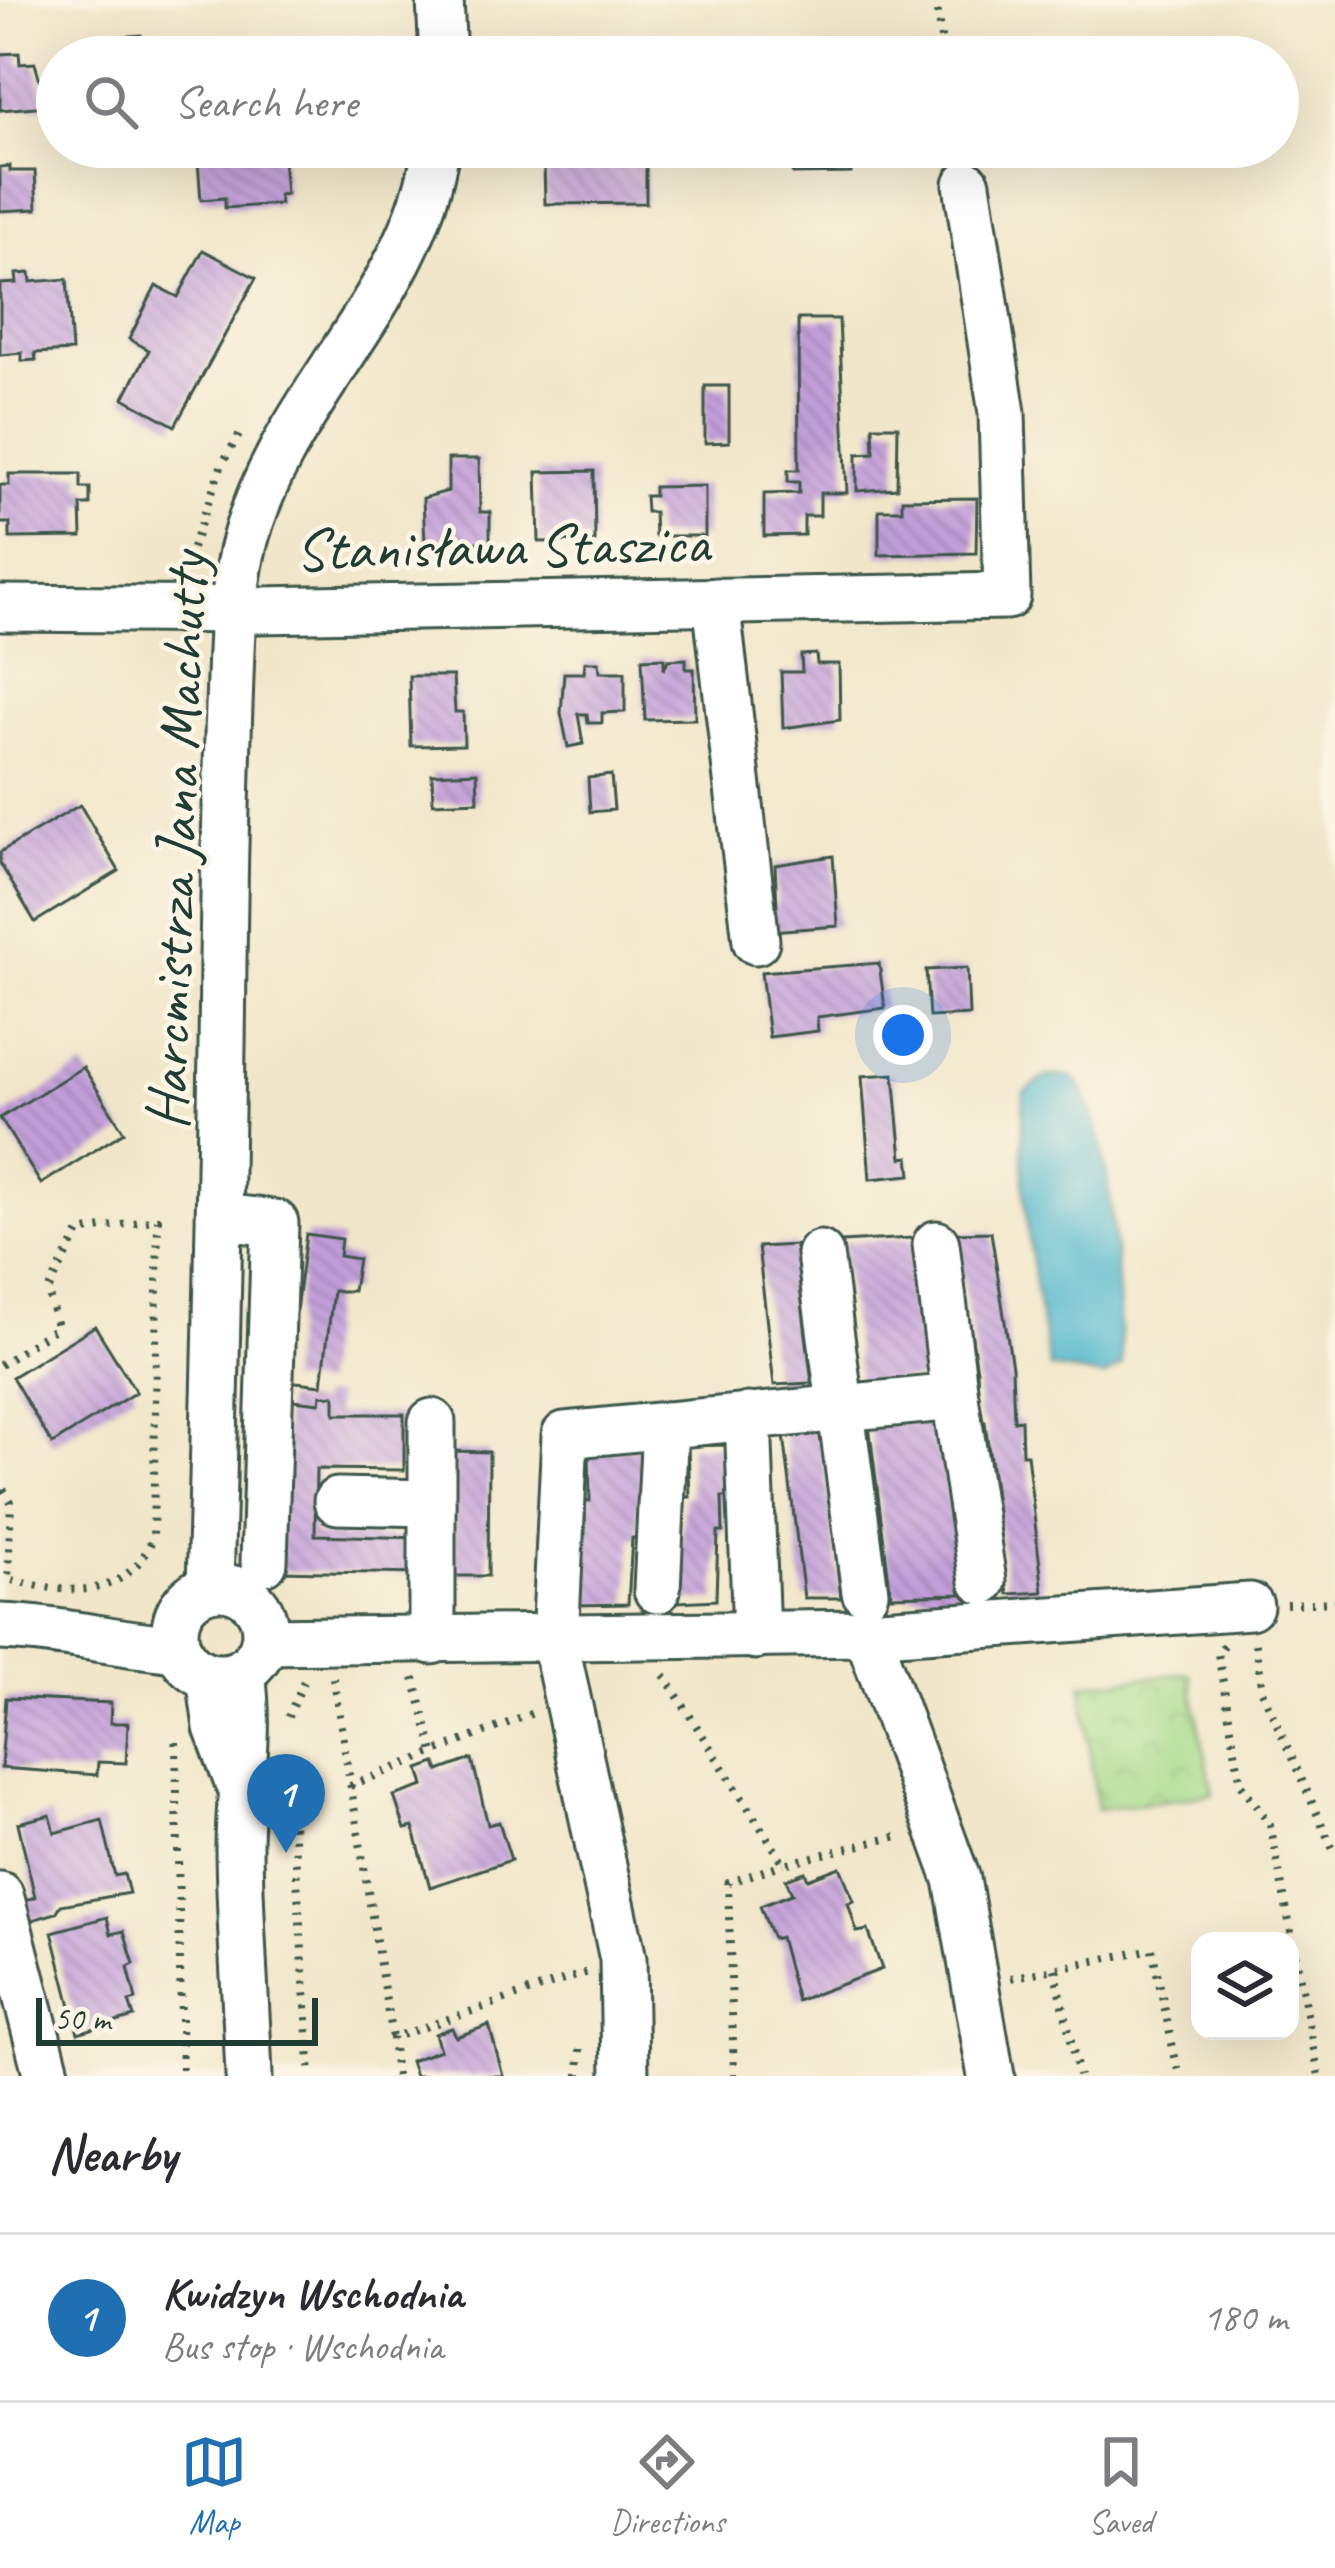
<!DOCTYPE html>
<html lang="en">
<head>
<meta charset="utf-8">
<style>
	:root { --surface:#fff; --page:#f7f7f7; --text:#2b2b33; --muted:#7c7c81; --line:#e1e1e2; --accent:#1f6fb2 }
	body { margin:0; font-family:Caveat,sans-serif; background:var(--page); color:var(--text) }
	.controls { position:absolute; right:36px; bottom:36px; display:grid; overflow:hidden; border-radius:24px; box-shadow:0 12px 48px #0002 }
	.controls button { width:108px; height:108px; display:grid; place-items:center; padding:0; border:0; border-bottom:3px solid var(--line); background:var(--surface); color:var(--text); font:60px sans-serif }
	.scale { position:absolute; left:36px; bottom:30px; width:282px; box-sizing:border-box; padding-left:12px; border:6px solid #1f3d34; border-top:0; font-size:33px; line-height:42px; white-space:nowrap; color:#1f3d34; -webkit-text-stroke:9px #fcf5e5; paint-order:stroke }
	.you { position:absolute; left:903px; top:1035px; width:42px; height:42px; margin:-30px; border:9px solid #fff; border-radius:50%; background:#1a73e8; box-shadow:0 0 0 18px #1a73e833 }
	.badge { display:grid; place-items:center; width:78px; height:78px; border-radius:50%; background:var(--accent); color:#fff; font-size:39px; font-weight:700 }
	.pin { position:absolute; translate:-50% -99px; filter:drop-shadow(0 3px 6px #0008) }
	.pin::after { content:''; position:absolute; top:63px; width:42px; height:36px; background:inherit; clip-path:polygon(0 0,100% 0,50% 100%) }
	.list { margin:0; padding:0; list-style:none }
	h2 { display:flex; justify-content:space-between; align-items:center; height:156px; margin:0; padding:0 48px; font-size:51px }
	h2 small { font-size:39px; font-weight:400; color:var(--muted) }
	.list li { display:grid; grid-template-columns:78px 1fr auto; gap:36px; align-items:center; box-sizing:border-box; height:168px; padding:0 48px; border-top:3px solid var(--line) }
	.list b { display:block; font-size:45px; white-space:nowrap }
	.list p { margin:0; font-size:39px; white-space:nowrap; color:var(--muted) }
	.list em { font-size:39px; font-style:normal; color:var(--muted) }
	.icon { flex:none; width:66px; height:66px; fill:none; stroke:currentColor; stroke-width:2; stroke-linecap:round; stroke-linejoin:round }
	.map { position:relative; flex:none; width:1335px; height:2076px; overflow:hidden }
	.search { position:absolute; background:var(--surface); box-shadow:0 12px 48px #0002; left:36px; right:36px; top:36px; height:132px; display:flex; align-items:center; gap:30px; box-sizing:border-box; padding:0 42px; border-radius:66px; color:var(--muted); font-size:45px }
	.sheet { height:324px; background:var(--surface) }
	nav { display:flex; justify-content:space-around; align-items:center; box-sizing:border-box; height:168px; border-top:3px solid var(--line); background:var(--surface); font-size:33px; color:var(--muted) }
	nav a { display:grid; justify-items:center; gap:6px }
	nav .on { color:var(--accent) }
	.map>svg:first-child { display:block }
	.park { fill:url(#park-crowns); stroke:#628c5f; stroke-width:3 }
	.water { fill:#4fb7cd; stroke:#377a80; stroke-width:3 }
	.building { fill:url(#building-back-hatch) }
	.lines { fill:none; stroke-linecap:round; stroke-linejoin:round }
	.minor-casing { stroke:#3e564a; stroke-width:51 }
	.path { stroke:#3e564a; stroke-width:8; stroke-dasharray:3 9; stroke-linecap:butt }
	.minor { stroke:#fff; stroke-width:45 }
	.labels { text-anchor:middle; stroke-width:9; stroke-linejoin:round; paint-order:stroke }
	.street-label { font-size:60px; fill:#1f3d34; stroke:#fcf5e5 }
</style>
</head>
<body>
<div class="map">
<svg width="1335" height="2076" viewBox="0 0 1335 2076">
	<defs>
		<pattern id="park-crowns" width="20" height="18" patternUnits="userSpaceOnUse" patternTransform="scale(3)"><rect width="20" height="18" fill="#a6da8a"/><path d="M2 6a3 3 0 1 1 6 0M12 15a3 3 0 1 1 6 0" fill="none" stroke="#8ebc78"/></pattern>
		<pattern id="building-back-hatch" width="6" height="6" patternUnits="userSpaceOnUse" patternTransform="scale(3)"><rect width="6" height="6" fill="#c39fda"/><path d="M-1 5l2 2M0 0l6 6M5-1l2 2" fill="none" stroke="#9e83b2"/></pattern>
	</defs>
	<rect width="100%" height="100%" fill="#fcf5e5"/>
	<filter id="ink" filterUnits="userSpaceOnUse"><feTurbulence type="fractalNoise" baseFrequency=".00833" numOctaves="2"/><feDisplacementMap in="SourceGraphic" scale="24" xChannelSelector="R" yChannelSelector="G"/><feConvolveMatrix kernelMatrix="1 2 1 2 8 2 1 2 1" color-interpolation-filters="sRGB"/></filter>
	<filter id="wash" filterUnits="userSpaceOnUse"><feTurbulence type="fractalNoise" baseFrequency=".004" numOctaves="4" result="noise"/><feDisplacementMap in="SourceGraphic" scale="48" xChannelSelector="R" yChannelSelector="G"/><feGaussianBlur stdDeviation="2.7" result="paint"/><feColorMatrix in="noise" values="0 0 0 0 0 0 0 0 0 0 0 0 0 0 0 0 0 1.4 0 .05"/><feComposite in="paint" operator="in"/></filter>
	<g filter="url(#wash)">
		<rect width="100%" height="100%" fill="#f1e6c9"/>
		<path class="park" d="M 1189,1673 L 1213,1794 L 1097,1809 L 1082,1684 Z"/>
		<path class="water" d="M 1047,1076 L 1071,1076 C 1116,1118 1117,1299 1122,1365 L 1105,1377 L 1050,1368 C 1032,1276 1018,1186 1024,1092 Z"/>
		<g id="blocks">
			<g class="building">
				<path d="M 141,35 L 142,57 L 101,57 L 100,38 Z"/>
				<path d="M 773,45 L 773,57 L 715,57 L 715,46 Z"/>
				<path d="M 19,53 L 20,64 L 35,63 L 47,106 L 0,110 L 0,54 Z"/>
				<path d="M 282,147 L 286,194 L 279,195 L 280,204 L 225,208 L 225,198 L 201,200 L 197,148 Z"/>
				<path d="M 610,147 L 678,147 L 678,161 L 646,161 L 646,203 L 545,204 L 544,161 L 577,161 L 577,152 Z"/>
				<path d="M 792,147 L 850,147 L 851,173 L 793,174 L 788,162 Z"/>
				<path d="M 10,166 L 10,171 L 35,171 L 37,209 L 0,211 L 0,167 Z"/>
				<path d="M 203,250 L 256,278 L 175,426 L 124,398 L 149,350 L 129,339 L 156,286 L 178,297 Z"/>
				<path d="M 30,273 L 31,282 L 67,279 L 72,351 L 35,353 L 36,360 L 22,361 L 22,353 L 0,355 L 0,284 L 17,283 L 16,274 Z"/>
				<path d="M 798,319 L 839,319 L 847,493 L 820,493 L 820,516 L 804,516 L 804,535 L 764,536 L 764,494 L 799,493 L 799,482 L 788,482 L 788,470 L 799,470 Z"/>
				<path d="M 705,386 L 729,386 L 729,442 L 705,443 Z"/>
				<path d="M 873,426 L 898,426 L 897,488 L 857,491 L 857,454 L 874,453 Z"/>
				<path d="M 448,459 L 479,459 L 480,512 L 490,512 L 490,542 L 425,543 L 423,498 L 448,491 Z"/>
				<path d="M 594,471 L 595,541 L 539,542 L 537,472 Z"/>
				<path d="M 9,474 L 81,474 L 81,488 L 90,488 L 90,505 L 81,505 L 82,537 L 10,538 L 10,523 L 0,523 L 0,485 L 9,485 Z"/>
				<path d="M 705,486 L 705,536 L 655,536 L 654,512 L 646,512 L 645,496 L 654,496 L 654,487 Z"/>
				<path d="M 977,498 L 976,553 L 879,555 L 879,510 L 902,510 L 902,499 Z"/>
				<path d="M 816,654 L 817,664 L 839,664 L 840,720 L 783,728 L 781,672 L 802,672 L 801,655 Z"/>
				<path d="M 664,658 L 664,670 L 668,660 L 686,659 L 686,669 L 694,669 L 695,719 L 645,720 L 642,659 Z"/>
				<path d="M 585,662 L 599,662 L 600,672 L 625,672 L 625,712 L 602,713 L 602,723 L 588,723 L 587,714 L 578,714 L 583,744 L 568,747 L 561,713 L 564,673 L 584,673 Z"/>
				<path d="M 409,676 L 453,676 L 455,712 L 463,712 L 464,745 L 411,746 Z"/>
				<path d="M 477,772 L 478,801 L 433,803 L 432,774 Z"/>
				<path d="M 611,775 L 614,810 L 590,812 L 588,778 Z"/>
				<path d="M 80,805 L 119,871 L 35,922 L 0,863 L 0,852 Z"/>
				<path d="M 833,856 L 838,926 L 771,931 L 770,906 L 777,905 L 775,865 Z"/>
				<path d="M 879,963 L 885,1008 L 817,1017 L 818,1031 L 769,1037 L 761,972 Z"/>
				<path d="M 967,968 L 969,1015 L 929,1017 L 926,970 Z"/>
				<path d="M 83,1067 L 124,1132 L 41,1184 L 0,1118 Z"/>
				<path d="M 894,1074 L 902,1158 L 909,1157 L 911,1175 L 870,1179 L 862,1076 Z"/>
				<path d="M 991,1232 L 1012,1367 L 1014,1421 L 1021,1420 L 1022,1454 L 1027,1454 L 1043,1592 L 1008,1594 L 985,1422 L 979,1422 L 977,1371 L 956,1233 Z"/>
				<path d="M 306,1234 L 341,1239 L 339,1256 L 358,1259 L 353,1291 L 333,1291 L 322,1385 L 287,1381 Z"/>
				<path d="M 912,1238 L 930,1379 L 859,1382 L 842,1242 Z"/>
				<path d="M 795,1245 L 812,1383 L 774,1385 L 758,1247 Z"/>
				<path d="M 95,1326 L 136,1392 L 52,1444 L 12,1377 Z"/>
				<path d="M 321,1395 L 335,1396 L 335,1414 L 404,1414 L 404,1470 L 316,1469 L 315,1535 L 419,1538 L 419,1574 L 279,1571 L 285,1399 L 320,1403 Z"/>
				<path d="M 939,1422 L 961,1594 L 891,1596 L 869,1425 Z"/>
				<path d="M 820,1425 L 841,1598 L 804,1598 L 783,1427 Z"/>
				<path d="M 726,1445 L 727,1497 L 722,1497 L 723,1532 L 718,1532 L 716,1600 L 679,1602 L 684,1497 L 690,1497 L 688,1446 Z"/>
				<path d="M 641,1448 L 642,1503 L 638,1503 L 638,1538 L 632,1538 L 628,1604 L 576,1605 L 579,1535 L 585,1534 L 585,1501 L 590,1501 L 589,1449 Z"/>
				<path d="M 453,1451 L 489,1452 L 488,1576 L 454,1576 Z"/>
				<path d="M 6,1698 L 111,1703 L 110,1723 L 128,1723 L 126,1763 L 98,1762 L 97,1775 L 1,1768 Z"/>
				<path d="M 472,1759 L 488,1825 L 499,1822 L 511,1860 L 430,1887 L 413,1827 L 405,1829 L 394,1796 L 424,1786 L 419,1769 L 436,1763 L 439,1771 Z"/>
				<path d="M 50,1815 L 55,1833 L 102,1820 L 115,1876 L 124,1874 L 129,1893 L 61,1905 L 56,1913 L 29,1921 L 23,1901 L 35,1897 L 18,1823 Z"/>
				<path d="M 840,1867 L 854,1901 L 848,1903 L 857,1932 L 868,1930 L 882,1969 L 797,2001 L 780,1937 L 773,1939 L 760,1906 L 792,1894 L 786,1879 L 805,1872 L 808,1879 Z"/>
				<path d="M 107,1917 L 111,1934 L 124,1931 L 134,1964 L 128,1967 L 136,2000 L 129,2002 L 134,2017 L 78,2033 L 52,1932 Z"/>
				<path d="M 489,2025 L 503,2076 L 415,2076 L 410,2061 L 440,2050 L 435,2034 L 452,2028 L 456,2037 Z"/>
			</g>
		</g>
	</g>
	<g filter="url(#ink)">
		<use href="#blocks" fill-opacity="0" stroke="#3e564a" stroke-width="3"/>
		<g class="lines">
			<defs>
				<g id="minor">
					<path d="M 440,0 L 443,57"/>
					<path d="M 716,601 L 756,941"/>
					<path d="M 0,608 L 259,610 L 1007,596 L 1002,413 L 967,184"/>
					<path d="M 221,1217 L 275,1223 L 264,1562"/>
					<path d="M 820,1254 L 865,1592"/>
					<path d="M 955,1397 L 983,1581"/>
					<path d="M 748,1416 L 756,1636"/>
					<path d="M 337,1501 L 432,1503"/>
					<circle cx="220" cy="1632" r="45"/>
					<path d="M 210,1587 C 216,1378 221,1170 223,960 C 224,876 226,791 229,706 C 231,655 231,603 242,552 C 276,403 415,300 436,147"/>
					<path d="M 657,1590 L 665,1425"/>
					<path d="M 0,1627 C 61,1629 117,1644 178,1649"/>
					<path d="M 867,1633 L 957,1879 L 991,2076"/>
					<path d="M 265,1641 L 867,1633 L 1250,1606"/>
					<path d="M 432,1641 L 432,1422"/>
					<path d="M 242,1673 C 251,1737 239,1786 239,1850 C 240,1925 246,2001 249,2076"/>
					<path d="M 210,1677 L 217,1727 L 239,1785"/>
					<path d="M 0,1895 L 47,2076"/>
					<path d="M 625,2076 L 623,1959 L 555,1641 L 565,1435 L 955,1397 L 936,1244"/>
				</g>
			</defs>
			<use href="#minor" class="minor-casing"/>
			<g class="path">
				<path d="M 935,0 L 944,57"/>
				<path d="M 184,571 L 222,464 L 242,430"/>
				<path d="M 0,1365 L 57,1327 L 48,1291 L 79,1232 L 158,1219 L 153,1538 C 126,1602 68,1594 8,1579 L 11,1502 L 0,1484"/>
				<path d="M 1286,1604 L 1335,1602"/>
				<path d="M 1255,1644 L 1262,1691 L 1335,1854"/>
				<path d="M 1224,1645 L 1218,1654 L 1241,1784 L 1270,1824 L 1319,2076"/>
				<path d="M 664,1675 L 784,1864 L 902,1835"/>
				<path d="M 333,1678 L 392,2038"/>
				<path d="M 414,1678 L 434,1752"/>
				<path d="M 288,1717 L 304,1681"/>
				<path d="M 176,1742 L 182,2076"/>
				<path d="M 288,1754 L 311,2076"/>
				<path d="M 350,1786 L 533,1713"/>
				<path d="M 1055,1969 L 1079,2076"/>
				<path d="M 1011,1978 L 1152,1949 L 1179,2076"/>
				<path d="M 396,2076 L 392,2038 L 588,1972"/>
				<path d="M 579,2076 L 580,2048"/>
				<path d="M 734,2076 L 728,1883 L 784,1864"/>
			</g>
			<use href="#minor" class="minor"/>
		</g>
	</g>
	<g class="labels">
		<g class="street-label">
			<text transform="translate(502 545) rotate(-1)" y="21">Stanisława Staszica</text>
			<text transform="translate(175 841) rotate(-88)" y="21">Harcmistrza Jana Machutty</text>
		</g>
	</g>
</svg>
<div class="controls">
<button><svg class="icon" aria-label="layers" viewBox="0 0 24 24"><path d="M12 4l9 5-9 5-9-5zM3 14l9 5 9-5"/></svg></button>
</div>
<div class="scale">50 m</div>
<div class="you"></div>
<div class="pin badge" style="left:286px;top:1853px">1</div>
<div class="search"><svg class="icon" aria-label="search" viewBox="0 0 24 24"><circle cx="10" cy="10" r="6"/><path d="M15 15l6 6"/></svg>Search here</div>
</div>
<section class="sheet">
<h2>Nearby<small></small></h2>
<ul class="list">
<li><span class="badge">1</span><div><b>Kwidzyn Wschodnia</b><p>Bus stop · Wschodnia</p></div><em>180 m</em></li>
</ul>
</section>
<nav>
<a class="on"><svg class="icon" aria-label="map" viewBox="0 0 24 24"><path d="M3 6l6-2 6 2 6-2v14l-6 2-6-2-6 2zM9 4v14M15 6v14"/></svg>Map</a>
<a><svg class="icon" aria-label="directions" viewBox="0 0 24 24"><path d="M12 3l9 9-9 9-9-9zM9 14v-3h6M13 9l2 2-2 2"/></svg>Directions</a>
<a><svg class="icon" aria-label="saved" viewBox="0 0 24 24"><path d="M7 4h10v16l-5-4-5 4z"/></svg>Saved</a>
</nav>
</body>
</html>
